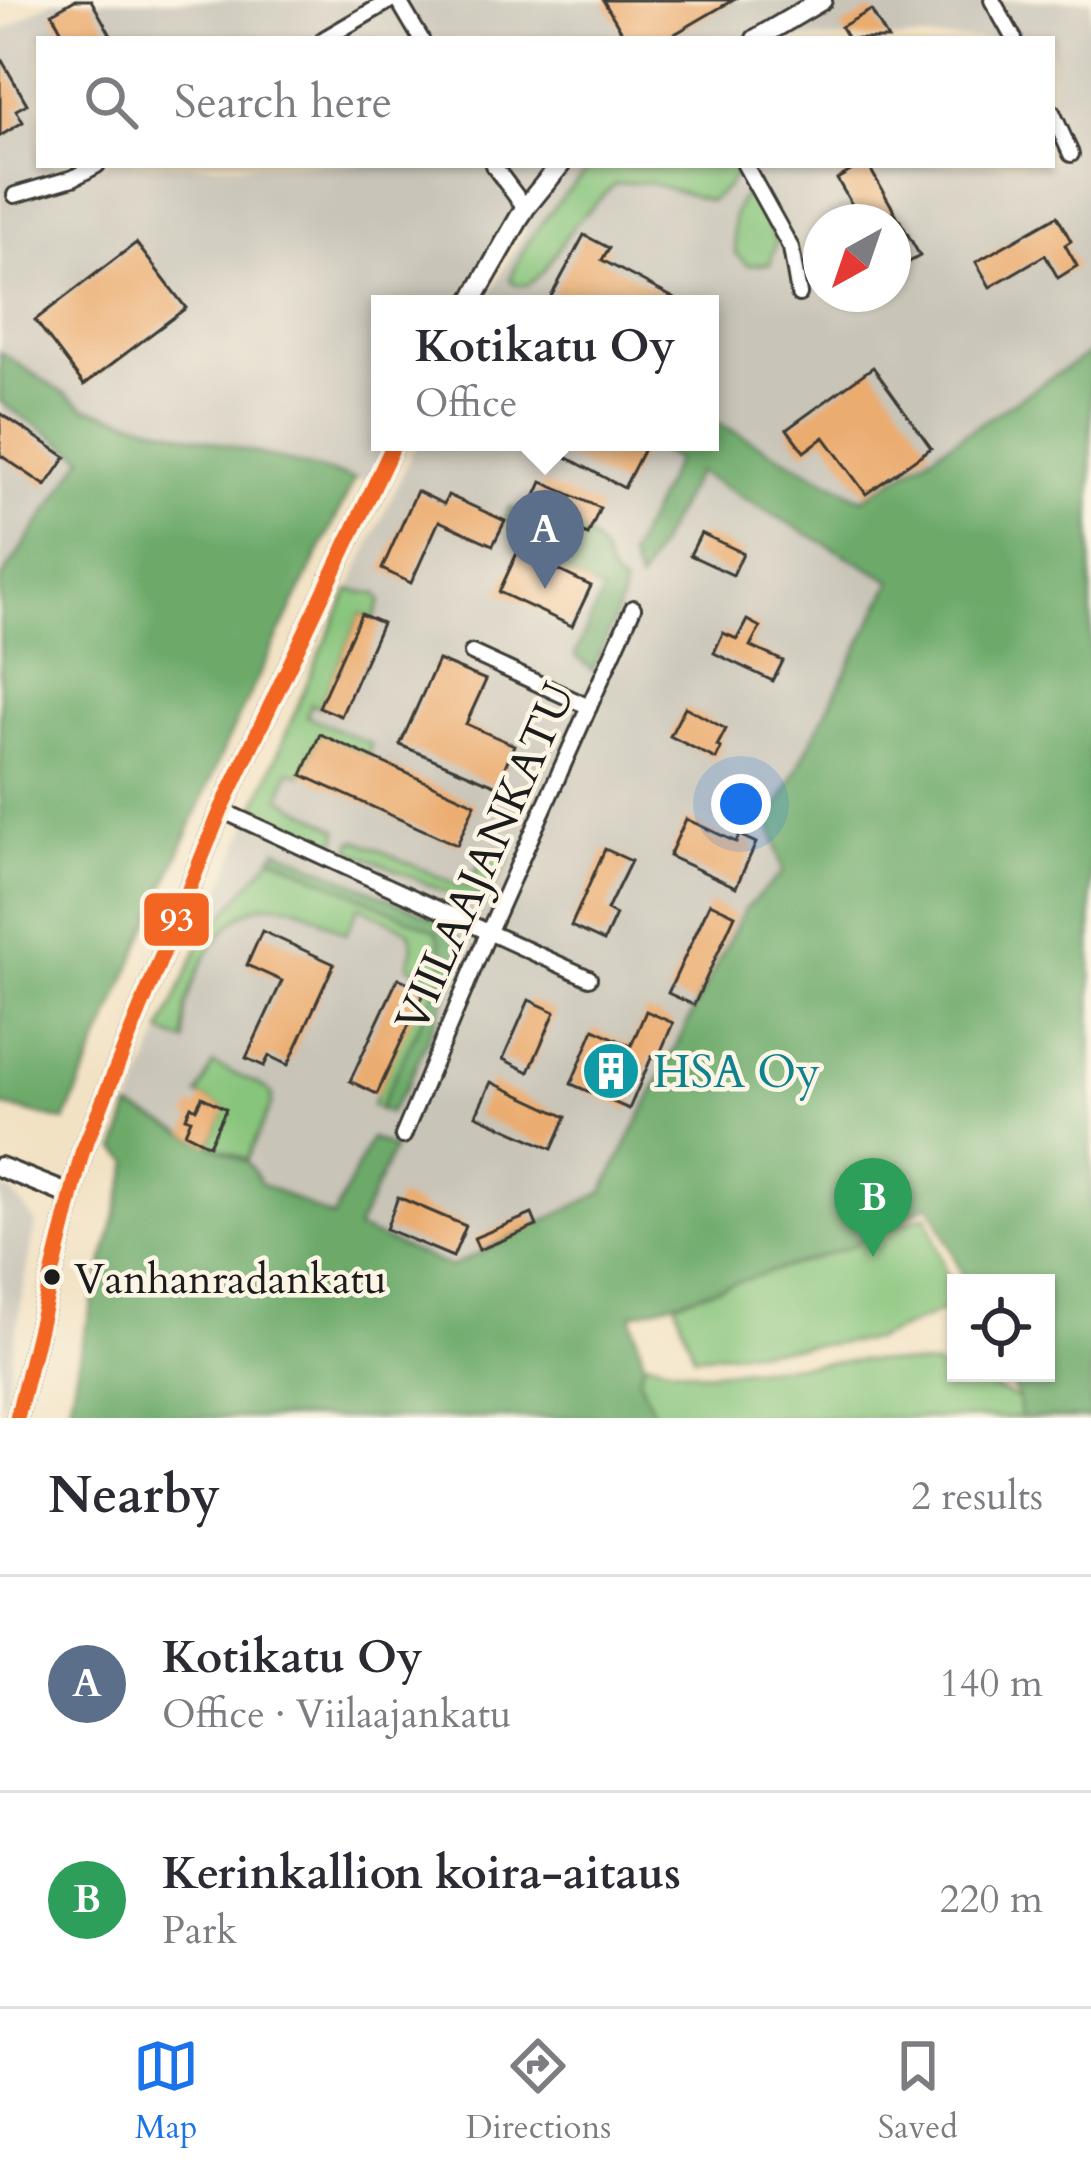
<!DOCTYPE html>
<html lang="en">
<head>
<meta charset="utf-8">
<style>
	:root { --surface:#fff; --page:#f2f2f3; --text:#2b2b33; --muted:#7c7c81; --line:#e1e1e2; --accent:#1a73e8 }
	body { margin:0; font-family:Cardo,serif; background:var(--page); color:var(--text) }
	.controls { position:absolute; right:36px; bottom:36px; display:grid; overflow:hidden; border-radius:0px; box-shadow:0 3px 9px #0004 }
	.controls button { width:108px; height:108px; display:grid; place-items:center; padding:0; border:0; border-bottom:3px solid var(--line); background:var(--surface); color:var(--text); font:60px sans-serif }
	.compass { position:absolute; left:803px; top:204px; width:108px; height:108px; border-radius:50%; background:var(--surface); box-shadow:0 3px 9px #0004; rotate:220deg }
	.you { position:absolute; left:741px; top:804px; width:42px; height:42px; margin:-30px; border:9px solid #fff; border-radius:50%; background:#1a73e8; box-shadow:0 0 0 18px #1a73e833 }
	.badge { display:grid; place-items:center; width:78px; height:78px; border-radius:50%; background:var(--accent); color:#fff; font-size:39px; font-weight:700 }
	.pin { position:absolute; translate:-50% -99px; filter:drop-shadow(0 3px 6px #0008) }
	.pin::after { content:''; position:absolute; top:63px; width:42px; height:36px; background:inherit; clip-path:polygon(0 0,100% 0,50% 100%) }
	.popup { position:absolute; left:371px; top:295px; width:348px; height:156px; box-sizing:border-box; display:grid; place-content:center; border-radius:0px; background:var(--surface); filter:drop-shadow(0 3px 9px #0005); font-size:39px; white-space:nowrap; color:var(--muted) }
	.popup b { font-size:45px; color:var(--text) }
	.popup::after { content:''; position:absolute; left:50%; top:100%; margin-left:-24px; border:24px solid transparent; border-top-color:var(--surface) }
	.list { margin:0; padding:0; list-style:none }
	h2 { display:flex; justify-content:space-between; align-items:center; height:156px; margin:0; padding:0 48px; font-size:51px }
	h2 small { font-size:39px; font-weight:400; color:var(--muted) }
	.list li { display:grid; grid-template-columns:78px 1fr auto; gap:36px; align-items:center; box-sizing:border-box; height:216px; padding:0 48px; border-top:3px solid var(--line) }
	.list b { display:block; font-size:45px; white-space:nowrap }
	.list p { margin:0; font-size:39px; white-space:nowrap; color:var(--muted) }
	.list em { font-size:39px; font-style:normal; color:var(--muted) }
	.icon { flex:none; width:66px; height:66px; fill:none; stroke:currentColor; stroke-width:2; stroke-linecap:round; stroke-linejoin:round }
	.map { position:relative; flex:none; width:1091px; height:1418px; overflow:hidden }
	.search { position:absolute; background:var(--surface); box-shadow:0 3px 9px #0004; left:36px; right:36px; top:36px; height:132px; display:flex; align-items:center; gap:30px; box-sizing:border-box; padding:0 42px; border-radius:0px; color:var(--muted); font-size:45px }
	.sheet { height:588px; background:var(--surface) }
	nav { display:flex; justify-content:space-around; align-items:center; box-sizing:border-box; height:168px; border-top:3px solid var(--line); background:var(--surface); font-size:33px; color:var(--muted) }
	nav a { display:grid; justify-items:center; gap:6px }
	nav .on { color:var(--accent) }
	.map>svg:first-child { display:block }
	.industrial { fill:#c8c4b8; fill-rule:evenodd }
	.green { fill:#87c47b; stroke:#52704c; stroke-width:3 }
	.forest { fill:#6daa6b; stroke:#446344; stroke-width:3 }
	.building { fill:#ebac6f }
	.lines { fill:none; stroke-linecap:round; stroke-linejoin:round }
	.minor-casing { stroke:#3c3a35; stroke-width:20 }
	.tertiary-casing { stroke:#3c3a35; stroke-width:24 }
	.minor { stroke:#fff; stroke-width:14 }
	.tertiary { stroke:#fff; stroke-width:18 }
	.bus-1-casing { stroke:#fcf5e5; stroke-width:24 }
	.bus-1 { stroke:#f26522; stroke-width:15 }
	.bus-dot { fill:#1c1c1c; stroke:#fcf5e5; stroke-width:4.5 }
	.labels { text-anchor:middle; stroke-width:9; stroke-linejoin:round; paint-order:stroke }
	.bus-label { font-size:42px; fill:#1c1c1c; stroke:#fcf5e5; text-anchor:start }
	.street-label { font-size:45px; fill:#1c1c1c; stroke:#fcf5e5 }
	.culture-label { font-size:45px; fill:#0d838f; stroke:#fcf5e5; text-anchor:start }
	.line-badge { stroke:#fcf5e5; stroke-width:4.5 }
	.badge-label { font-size:33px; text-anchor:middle; font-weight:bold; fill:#fff }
</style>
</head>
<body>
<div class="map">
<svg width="1091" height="1418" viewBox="0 0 1091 1418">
	<rect width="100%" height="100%" fill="#fcf5e5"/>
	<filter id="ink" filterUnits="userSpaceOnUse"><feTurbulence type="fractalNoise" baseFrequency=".00833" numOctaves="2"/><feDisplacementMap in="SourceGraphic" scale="24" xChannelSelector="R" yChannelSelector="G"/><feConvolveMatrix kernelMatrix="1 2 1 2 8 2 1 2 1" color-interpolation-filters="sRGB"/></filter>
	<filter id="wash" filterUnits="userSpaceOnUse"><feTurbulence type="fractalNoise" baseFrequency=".004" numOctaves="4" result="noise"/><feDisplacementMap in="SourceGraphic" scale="48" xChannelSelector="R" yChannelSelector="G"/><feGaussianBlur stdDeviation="2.7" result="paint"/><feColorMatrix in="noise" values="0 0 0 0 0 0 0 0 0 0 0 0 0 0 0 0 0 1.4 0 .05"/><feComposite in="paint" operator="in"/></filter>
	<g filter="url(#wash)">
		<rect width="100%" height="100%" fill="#f2e2c4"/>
		<g class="industrial">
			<path d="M 53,0 L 1091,0 L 1091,352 L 863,500 L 710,419 L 710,304 L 491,304 L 486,301 L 526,229 L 514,211 L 460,304 L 380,304 L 380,442 L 388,442 L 368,482 L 86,408 L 0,352 L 0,33 ZM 39,39 L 1052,39 L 1052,165 L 737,165 L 739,169 L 709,200 L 647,181 L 615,184 L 574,226 L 543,272 L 528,284 L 516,285 L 510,280 L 525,250 L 546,218 L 593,165 L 39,165 ZM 821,222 L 893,222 L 893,294 L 821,294 Z"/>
			<path d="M 0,402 L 84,457 L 0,581 Z"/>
			<path d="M 417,442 L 644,442 L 676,460 L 629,556 L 640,580 L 697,472 L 892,581 L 770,822 L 784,872 L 744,910 L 603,1193 L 451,1267 L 357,1229 L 393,1148 L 371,1139 L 334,1218 L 261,1183 L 247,1162 L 130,1108 L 312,671 Z"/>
			<path d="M 0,1188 L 12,1193 L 36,1223 L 0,1418 Z"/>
		</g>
		<g class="green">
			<path d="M 593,165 L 737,165 L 739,169 L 727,187 L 710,201 L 647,182 L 615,184 L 574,225 L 543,272 L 528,285 L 517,285 L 510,280 C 525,237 561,197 593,165 Z"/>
			<path d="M 751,187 L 776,242 L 770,264 L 748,265 L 736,254 C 732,224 729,210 751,187 Z"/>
			<path d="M 349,590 L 377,594 L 381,601 L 374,619 L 361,614 L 319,707 L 311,704 L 307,716 L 371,744 L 368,756 L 320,735 L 302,775 L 289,771 L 280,798 L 338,829 L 338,839 L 332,842 C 305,837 276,825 256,806 L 312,671 Z"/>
			<path d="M 357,840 L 458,885 L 468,887 L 480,863 L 493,848 L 510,856 C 498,881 492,896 463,900 L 351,850 L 352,842 Z"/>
			<path d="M 272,857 L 437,931 L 444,957 L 442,976 L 379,1109 L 372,1105 L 429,978 L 408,965 L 413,946 L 409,931 L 359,906 L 346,934 C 325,922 301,904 276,904 C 230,903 197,964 187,1004 C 184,1015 185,1030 185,1042 L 161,1032 L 200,944 Z"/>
			<path d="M 213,1064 L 260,1085 L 272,1094 L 271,1105 L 247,1159 L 209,1145 L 225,1109 L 198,1095 Z"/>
			<path d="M 927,1215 L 956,1305 L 875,1340 L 694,1356 L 675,1302 Z"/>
			<path d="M 861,1360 L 934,1366 L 1018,1398 L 1021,1418 L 656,1418 L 639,1378 L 644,1361 L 702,1373 Z"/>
		</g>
		<g class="forest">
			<path d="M 0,352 L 86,408 L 355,479 L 227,741 L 65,1121 L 0,1105 L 0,581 L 84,457 L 0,402 Z"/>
			<path d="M 1091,352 L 1091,1418 L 1021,1418 L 1018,1398 L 1007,1373 L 1046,1373 L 1046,1283 L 966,1283 L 930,1204 L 847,1248 L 631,1315 L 644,1361 L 639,1378 L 656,1418 L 67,1418 L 82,1342 L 130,1162 L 117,1150 L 130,1108 L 247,1162 L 261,1183 L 333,1218 L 371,1138 L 394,1148 L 357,1229 L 451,1267 L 603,1192 L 744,910 L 783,872 L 770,823 L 892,581 L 697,472 L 639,582 L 629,557 L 676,460 L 644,442 L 710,442 L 710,419 L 863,499 Z"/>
			<path d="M 509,508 C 537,509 590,527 603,554 C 612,572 604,571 623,585 L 622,600 L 593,671 L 575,655 L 603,592 L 537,560 L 546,539 L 505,521 Z"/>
			<path d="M 278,849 L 445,923 L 462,942 L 461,962 L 407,1086 L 389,1113 L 379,1109 L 442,976 L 444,957 L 437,932 L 272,856 Z"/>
		</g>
		<g id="blocks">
			<g class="building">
				<path d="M 75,0 L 91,0 L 113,39 L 66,39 L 52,13 Z"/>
				<path d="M 603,0 L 733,0 L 666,39 L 626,39 Z"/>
				<path d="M 871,10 L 888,39 L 848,39 L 841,27 Z"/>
				<path d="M 0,57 L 27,104 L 16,110 L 23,122 L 0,136 Z"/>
				<path d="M 861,165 L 868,165 L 920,256 L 893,271 L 893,222 L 862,222 L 837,179 Z"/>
				<path d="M 1057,216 L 1071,241 L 1065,245 L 1077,266 L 1058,278 L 1045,255 L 990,287 L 976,262 Z"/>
				<path d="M 584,235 L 609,248 L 602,260 L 685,304 L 547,304 Z"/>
				<path d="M 136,243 L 186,308 L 84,385 L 35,320 Z"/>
				<path d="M 873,367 L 931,448 L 866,494 L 824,437 L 804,452 L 787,429 Z"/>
				<path d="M 0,413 L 66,457 L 46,486 L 0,455 Z"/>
				<path d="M 538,442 L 635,442 L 645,447 L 624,488 Z"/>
				<path d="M 542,482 L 600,508 L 588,535 L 530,509 Z"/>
				<path d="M 417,491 L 444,504 L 448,495 L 505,521 L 493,545 L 439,521 L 411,583 L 382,569 Z"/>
				<path d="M 701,533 L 743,553 L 733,575 L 690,555 Z"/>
				<path d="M 518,551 L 591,586 L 572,626 L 499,592 Z"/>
				<path d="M 361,614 L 382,623 L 341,716 L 319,707 Z"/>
				<path d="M 747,620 L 760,627 L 750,646 L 783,661 L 773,681 L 714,653 L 723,633 L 737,639 Z"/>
				<path d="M 438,660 L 486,680 L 466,724 L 514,745 L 497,786 L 400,745 Z"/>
				<path d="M 685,707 L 726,729 L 717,746 L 721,748 L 716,759 L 670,736 Z"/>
				<path d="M 320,734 L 475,804 L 457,845 L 302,775 Z"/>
				<path d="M 686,819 L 736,842 L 739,835 L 756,843 L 736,887 L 669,856 Z"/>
				<path d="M 605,849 L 631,861 L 607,910 L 616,915 L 604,941 L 571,926 Z"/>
				<path d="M 710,903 L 735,915 L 694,1005 L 668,993 Z"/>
				<path d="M 262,931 L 334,964 L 288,1065 L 269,1056 L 264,1066 L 246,1058 L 282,981 L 247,965 Z"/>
				<path d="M 398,978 L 425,990 L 377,1094 L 350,1081 Z"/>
				<path d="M 529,1000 L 555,1012 L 529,1072 L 503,1059 Z"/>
				<path d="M 646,1011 L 673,1023 L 658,1058 L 652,1056 L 629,1109 L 571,1084 L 594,1029 L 631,1046 Z"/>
				<path d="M 491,1082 L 566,1117 L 552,1149 L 476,1115 Z"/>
				<path d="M 202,1097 L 226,1109 L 209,1145 L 185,1133 L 191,1119 L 186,1117 L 191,1106 L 196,1109 Z"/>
				<path d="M 398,1197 L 466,1226 L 453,1257 L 386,1229 Z"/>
				<path d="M 532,1214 L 537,1226 L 479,1250 L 474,1238 Z"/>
			</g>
		</g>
	</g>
	<g filter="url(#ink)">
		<use href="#blocks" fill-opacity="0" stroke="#3c3a35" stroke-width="3"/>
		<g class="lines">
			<defs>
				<g id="minor">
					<path d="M 398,0 L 421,39"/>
					<path d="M 992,0 L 1014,39"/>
					<path d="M 324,39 L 391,0"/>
					<path d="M 1052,112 L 1071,154"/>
					<path d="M 493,165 L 525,208"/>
					<path d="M 745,165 L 791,248 L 799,294"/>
					<path d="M 15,195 L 73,178 L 97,165"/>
					<path d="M 472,653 L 589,707"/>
					<path d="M 221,810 L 589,978"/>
					<path d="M 403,1136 L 489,931 L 633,608"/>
				</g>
				<g id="tertiary">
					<path d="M 756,39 L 822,0"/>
					<path d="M 470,304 L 525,208 L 560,165"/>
					<path d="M 0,1167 L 70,1195"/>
					<path d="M 17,1418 L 82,1153 L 221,810 L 395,442"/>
				</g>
			</defs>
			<use href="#minor" class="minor-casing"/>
			<use href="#tertiary" class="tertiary-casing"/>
			<use href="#minor" class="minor"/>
			<use href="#tertiary" class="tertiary"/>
			<defs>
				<path id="bus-1" d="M 17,1418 L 82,1153 L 221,810 L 395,442"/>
			</defs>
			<use href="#bus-1" class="bus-1-casing"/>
			<use href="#bus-1" class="bus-1"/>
		</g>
	</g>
	<defs>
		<symbol id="building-disc" viewBox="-11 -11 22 22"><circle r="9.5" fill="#0f9aa8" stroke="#fcf5e5"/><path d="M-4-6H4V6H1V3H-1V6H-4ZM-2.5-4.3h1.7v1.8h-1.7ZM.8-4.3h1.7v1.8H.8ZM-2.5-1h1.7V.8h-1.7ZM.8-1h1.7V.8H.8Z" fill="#fff"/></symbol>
	</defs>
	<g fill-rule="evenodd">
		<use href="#building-disc" x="578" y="1038" width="66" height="66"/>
	</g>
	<circle class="bus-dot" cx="52" cy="1277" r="10"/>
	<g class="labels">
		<g class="bus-label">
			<text x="74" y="1293">Vanhanradankatu</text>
		</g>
		<g class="street-label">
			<text transform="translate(484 857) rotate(-66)" y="16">VIILAAJANKATU</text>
		</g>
		<g class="culture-label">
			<text x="653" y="1087">HSA Oy</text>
		</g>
	</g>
	<rect class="line-badge" x="142" y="891" width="69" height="57" rx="12" fill="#f26522"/>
	<g class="badge-label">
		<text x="177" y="931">93</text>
	</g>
</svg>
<div class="controls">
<button><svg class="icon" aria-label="locate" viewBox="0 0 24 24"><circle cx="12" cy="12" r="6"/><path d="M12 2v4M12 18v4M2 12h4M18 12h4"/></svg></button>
</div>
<svg class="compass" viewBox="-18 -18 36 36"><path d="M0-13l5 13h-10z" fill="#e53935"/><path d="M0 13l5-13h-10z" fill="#7c7c81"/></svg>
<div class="you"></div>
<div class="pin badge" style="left:545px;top:589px;background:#5c6f8a">A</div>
<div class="popup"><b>Kotikatu Oy</b>Office</div>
<div class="pin badge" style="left:873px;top:1257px;background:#2e9e5b">B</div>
<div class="search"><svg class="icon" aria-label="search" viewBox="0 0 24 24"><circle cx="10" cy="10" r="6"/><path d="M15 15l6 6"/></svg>Search here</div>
</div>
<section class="sheet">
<h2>Nearby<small>2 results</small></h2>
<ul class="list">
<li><span class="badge" style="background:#5c6f8a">A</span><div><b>Kotikatu Oy</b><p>Office · Viilaajankatu</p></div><em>140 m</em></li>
<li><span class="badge" style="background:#2e9e5b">B</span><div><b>Kerinkallion koira-aitaus</b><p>Park</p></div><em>220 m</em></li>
</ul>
</section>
<nav>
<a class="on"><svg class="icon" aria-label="map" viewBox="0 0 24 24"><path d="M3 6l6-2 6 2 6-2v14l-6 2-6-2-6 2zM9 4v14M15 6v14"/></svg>Map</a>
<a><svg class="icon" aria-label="directions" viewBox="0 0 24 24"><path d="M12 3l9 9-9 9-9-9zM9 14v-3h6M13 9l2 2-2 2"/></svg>Directions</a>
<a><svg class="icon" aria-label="saved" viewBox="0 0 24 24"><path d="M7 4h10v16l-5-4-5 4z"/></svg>Saved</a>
</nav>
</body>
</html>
